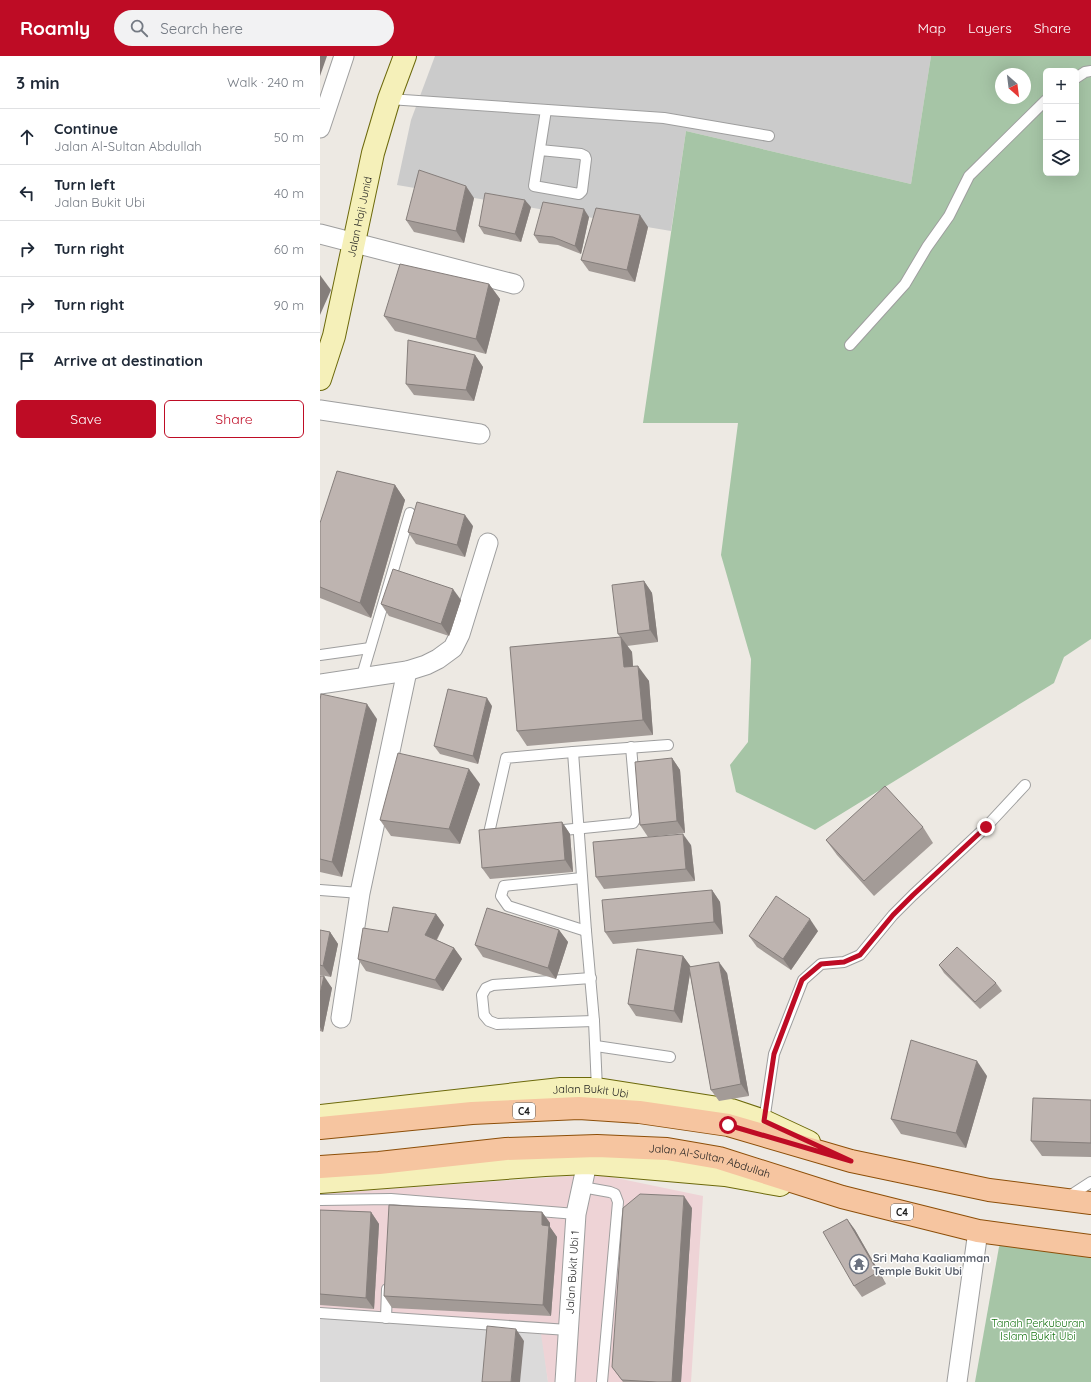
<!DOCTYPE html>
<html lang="en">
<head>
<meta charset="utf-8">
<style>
	:root { --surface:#fff; --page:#f2f2f3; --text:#1f2937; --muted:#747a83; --line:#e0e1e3; --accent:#be0c25 }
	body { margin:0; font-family:Quicksand,sans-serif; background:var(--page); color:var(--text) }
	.controls { position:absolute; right:12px; top:12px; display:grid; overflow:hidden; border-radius:6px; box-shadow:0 4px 16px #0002 }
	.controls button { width:36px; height:36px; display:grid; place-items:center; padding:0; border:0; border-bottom:1px solid var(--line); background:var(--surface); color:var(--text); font:20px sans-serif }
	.compass { position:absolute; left:675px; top:12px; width:36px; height:36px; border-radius:50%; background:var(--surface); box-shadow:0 4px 16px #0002; rotate:152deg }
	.stop { position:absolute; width:12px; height:12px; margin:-9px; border:3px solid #be0c25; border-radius:50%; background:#fff }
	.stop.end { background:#be0c25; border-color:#fff; box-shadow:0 1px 4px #0008 }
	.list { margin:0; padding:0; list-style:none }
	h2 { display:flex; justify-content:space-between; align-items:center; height:52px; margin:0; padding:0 16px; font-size:17px }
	h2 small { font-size:13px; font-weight:400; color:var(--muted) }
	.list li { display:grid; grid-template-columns:26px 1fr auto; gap:12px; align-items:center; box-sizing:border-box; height:56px; padding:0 16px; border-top:1px solid var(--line) }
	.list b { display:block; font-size:15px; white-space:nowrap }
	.list p { margin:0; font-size:13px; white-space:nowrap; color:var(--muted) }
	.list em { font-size:13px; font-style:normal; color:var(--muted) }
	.actions { display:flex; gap:8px; padding:12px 16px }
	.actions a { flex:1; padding:9px 0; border:1px solid var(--accent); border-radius:6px; text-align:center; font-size:14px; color:var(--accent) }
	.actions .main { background:var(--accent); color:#fff }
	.icon { flex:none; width:22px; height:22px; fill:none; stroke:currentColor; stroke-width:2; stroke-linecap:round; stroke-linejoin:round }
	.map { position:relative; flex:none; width:771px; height:1326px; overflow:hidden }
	header { display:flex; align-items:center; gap:24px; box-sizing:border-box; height:56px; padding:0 20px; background:var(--accent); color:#fff }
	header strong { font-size:19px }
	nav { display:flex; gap:22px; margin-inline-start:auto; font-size:14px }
	.search { width:280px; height:36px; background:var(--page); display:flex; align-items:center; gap:10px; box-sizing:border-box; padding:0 14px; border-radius:22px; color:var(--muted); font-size:15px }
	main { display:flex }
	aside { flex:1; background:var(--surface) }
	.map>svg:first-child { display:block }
	.residential { fill:#dbdada }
	.commercial { fill:#eed3d6 }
	.religious { fill:#cbcbcb }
	.cemetery { fill:#a6c5a6; fill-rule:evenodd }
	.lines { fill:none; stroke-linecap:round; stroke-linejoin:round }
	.lane-casing { stroke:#9e9e9e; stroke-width:12 }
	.street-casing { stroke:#9e9e9e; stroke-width:21 }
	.secondary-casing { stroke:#6c690b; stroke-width:24 }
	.primary-casing { stroke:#8d4f09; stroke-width:24 }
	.lane { stroke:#fff; stroke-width:10 }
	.street { stroke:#fff; stroke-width:19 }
	.secondary { stroke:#f5f0b9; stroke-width:22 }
	.primary { stroke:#f6c5a0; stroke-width:22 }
	.wall { fill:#a39b97 }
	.shaded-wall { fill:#857e7b }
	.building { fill:#beb4b0; stroke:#857e7b }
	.route { stroke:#be0c25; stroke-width:5 }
	.labels { text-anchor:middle; stroke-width:3; stroke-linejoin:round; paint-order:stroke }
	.shield { fill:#fff; stroke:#616161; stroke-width:1 }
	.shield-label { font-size:10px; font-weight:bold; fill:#1d1d1d }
	.street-label { font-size:11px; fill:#1d1d1d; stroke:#fff }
	.worship-label { font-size:11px; font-weight:bold; fill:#5b616d; stroke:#fff; text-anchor:start }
	.park-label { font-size:11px; fill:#177412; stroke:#fff }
</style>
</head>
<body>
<header>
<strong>Roamly</strong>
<div class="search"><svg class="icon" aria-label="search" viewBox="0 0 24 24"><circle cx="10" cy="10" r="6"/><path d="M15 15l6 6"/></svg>Search here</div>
<nav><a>Map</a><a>Layers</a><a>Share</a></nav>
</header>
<main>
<aside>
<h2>3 min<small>Walk · 240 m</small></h2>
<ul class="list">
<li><svg class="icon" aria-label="ahead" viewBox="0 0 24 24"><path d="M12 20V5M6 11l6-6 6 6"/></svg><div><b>Continue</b><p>Jalan Al-Sultan Abdullah</p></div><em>50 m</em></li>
<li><svg class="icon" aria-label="left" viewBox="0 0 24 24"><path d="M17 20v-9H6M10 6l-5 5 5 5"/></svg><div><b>Turn left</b><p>Jalan Bukit Ubi</p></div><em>40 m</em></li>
<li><svg class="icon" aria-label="right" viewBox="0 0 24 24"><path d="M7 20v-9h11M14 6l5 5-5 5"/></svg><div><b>Turn right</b></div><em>60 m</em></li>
<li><svg class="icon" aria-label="right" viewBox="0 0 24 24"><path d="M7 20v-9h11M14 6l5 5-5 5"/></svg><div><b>Turn right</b></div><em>90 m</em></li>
<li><svg class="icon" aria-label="arrive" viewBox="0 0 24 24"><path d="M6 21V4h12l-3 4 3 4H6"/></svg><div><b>Arrive at destination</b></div></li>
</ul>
<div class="actions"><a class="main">Save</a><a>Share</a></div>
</aside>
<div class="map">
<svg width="771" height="1326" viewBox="0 0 771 1326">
	<rect width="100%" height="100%" fill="#ede9e3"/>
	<path class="residential" d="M 0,1262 L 222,1278 L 228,1326 L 0,1326 Z"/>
	<path class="commercial" d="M 277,1118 L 383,1140 L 371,1326 L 228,1326 L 221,1278 L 0,1262 L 0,1138 Z"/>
	<path class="religious" d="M 115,0 L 611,0 L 591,128 L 366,75 L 351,175 L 77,129 L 91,64 Z"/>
	<g class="cemetery">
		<path d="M 611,0 L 771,0 L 771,583 L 744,601 L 734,627 L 495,774 L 416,736 L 410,709 L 428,686 L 431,603 L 401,499 L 418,367 L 323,367 L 366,75 L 591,128 ZM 726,15 L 756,15 L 756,117 L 726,117 ZM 681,18 L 705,18 L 705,42 L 681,42 Z"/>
		<path d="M 684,1183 L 771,1195 L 771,1326 L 655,1326 L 679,1191 Z"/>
	</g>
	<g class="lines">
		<defs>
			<g id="lane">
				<path d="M 756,22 L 765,16 L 771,15"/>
				<path d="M 69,43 L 344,62 L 449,80"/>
				<path d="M 220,94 L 261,98 L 265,100 L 266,103 L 262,135 L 259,138 L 214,130 L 226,54"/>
				<path d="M 530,289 L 585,228 L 607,191 L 629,160 L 649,120 L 726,44"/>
				<path d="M 0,599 L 50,592"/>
				<path d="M 41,623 L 90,457"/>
				<path d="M 253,696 L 266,875 L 274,965 L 277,1033"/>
				<path d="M 234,775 L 313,767 L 317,760 L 311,691"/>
				<path d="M 176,780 L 172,780 L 169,777 L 186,702 L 253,696 L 348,689"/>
				<path d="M 262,822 L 184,830 L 181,840 L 188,850 L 266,875"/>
				<path d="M 0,834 L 40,837"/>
				<path d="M 271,922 L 173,929 L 166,932 L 162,939 L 164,959 L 169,965 L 177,968 L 274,965"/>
				<path d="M 276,990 L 350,1001"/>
				<path d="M 444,1065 L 454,998 L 483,924 L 501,908 L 524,906 L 540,899 L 573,859 L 593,839 L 666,771 L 705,729"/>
				<path d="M 262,1131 L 290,1136 L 295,1138 L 298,1146 L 282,1326"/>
				<path d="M 748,1141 L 771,1126"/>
				<path d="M 0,1144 L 71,1143 L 256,1158"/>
				<path d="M 0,1257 L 248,1274"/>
				<path d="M 66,1262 L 67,1233"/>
			</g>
			<g id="street">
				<path d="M 0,72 L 24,0"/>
				<path d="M 0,178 L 194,228"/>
				<path d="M 0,354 L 160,378"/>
				<path d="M 0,628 L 87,615 L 106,609 L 118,603 L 133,592 L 140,578 L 168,487"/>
				<path d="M 21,962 L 40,837 L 87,615"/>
				<path id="s1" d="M 245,1326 L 256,1158 L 267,1107"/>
				<path d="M 637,1326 L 658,1175"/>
			</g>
			<g id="secondary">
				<path id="s2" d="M 0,323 L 14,280 L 53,97 L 69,43 L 85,0"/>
				<path id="s3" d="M 0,1060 L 241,1033 L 277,1033 L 411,1054 L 444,1065 L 489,1086"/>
				<path d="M 0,1126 L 225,1109 L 267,1107 L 405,1119 L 460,1129"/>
			</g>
			<g id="primary">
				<path d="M 0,1072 L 152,1057 L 259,1052 L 319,1056 L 408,1069 L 531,1105 L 669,1134 L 771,1147"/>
				<path id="s4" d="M 0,1111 L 59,1107 L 186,1093 L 277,1090 L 347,1093 L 399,1102 L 522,1141 L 658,1175 L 771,1190"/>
			</g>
		</defs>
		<use href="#lane" class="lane-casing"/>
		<use href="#street" class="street-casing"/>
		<use href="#secondary" class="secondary-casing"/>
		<use href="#primary" class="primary-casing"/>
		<use href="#lane" class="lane"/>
		<use href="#street" class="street"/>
		<use href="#secondary" class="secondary"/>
		<use href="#primary" class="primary"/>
	</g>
	<g class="wall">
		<path d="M 154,142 L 144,187 L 94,176 L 86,164 Z"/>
		<path d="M 211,151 L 201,186 L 164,178 L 159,170 Z"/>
		<path d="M 269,161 L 261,198 L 238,189 L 219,187 L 214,179 Z"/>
		<path d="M 328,171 L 315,226 L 269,215 L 261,204 Z"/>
		<path d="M 169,228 L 180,243 L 166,298 L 75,275 L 64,260 Z"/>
		<path d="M 155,299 L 163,311 L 154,345 L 94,339 L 86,328 Z"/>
		<path d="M 75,429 L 85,444 L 51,562 L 0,542 L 0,467 Z"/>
		<path d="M 153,470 L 145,501 L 96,488 L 88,476 Z"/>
		<path d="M 324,525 L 332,537 L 338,586 L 307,590 L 312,596 L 313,610 L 329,625 L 333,679 L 207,690 L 197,675 L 300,581 L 298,578 Z"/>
		<path d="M 141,544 L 129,580 L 69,560 L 61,548 Z"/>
		<path d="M 0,644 L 57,663 L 22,821 L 0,816 Z"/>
		<path d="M 172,650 L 158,708 L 120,698 L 114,690 Z"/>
		<path d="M 352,702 L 360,714 L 365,777 L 328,781 L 320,769 Z"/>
		<path d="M 160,728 L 140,788 L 71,780 L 60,764 Z"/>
		<path d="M 242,766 L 250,778 L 253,816 L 170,823 L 162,812 Z"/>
		<path d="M 603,771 L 613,787 L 554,840 L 517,799 L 506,784 Z"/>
		<path d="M 371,789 L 375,825 L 284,833 L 276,821 Z"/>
		<path d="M 392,834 L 400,846 L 403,878 L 293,888 L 285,876 Z"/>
		<path d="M 116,858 L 124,869 L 117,884 L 134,892 L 142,903 L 123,935 L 46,915 L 38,903 L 68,876 Z"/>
		<path d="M 0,874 L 10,876 L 18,888 L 11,921 L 0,919 Z"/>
		<path d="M 239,874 L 248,886 L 236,923 L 163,901 L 155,889 Z"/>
		<path d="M 498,875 L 471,914 L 437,891 L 429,880 Z"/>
		<path d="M 363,900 L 371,911 L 407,917 L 429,1040 L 399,1045 L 391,1034 L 370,918 L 362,967 L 316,960 L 308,948 Z"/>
		<path d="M 619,909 L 676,927 L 682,935 L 660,953 L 624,917 Z"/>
		<path d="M 0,920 L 12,932 L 3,976 L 0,975 Z"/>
		<path d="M 667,1020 L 646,1092 L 581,1078 L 571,1063 Z"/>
		<path d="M 771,1044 L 771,1101 L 722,1100 L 711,1085 Z"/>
		<path d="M 372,1152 L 361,1326 L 303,1326 L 292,1311 Z"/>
		<path d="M 0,1154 L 51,1156 L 59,1168 L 54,1253 L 0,1249 Z"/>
		<path d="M 222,1156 L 230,1167 L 230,1171 L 237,1181 L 231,1260 L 72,1252 L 64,1240 Z"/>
		<path d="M 527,1163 L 535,1174 L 566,1228 L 542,1241 L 534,1230 Z"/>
	</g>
	<g class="shaded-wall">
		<path d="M 0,0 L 7,0 L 0,20 Z"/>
		<path d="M 146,130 L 154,142 L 144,187 L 136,175 Z"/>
		<path d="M 205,144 L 211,151 L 201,186 L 195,178 Z"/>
		<path d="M 264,153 L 269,161 L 261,198 L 255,190 Z"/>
		<path d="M 320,159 L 328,171 L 315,226 L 307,214 Z"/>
		<path d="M 0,219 L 11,234 L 0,259 Z"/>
		<path d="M 169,228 L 180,243 L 166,298 L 156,283 Z"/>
		<path d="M 155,299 L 163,311 L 154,345 L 146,334 Z"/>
		<path d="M 75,429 L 85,444 L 51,562 L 40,547 Z"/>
		<path d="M 145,459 L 153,470 L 145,501 L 137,489 Z"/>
		<path d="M 324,525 L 332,537 L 338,586 L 330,574 Z"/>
		<path d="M 133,533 L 141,544 L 129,580 L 121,568 Z"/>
		<path d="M 301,581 L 312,596 L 314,626 L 304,611 Z"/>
		<path d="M 318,610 L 329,625 L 333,679 L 323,664 Z"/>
		<path d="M 167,642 L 172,650 L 158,708 L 153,700 Z"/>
		<path d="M 47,648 L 57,663 L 22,821 L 12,806 Z"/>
		<path d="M 352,702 L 360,714 L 365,777 L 357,765 Z"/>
		<path d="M 149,713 L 160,728 L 140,788 L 129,773 Z"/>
		<path d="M 242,766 L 250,778 L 253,816 L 245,804 Z"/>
		<path d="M 363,778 L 371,789 L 375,825 L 366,813 Z"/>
		<path d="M 392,834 L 400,846 L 403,878 L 394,866 Z"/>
		<path d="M 116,858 L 124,869 L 113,890 L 105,879 Z"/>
		<path d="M 490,863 L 498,875 L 471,914 L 463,903 Z"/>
		<path d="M 239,874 L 248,886 L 236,923 L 228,912 Z"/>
		<path d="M 10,876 L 18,888 L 11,921 L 3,910 Z"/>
		<path d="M 134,892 L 142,903 L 123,935 L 115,924 Z"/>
		<path d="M 363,900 L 371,911 L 362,967 L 354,955 Z"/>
		<path d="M 399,906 L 407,917 L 429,1040 L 421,1028 Z"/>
		<path d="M 4,920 L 12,932 L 3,976 L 0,971 L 0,938 Z"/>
		<path d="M 657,1005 L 667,1020 L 646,1092 L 636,1077 Z"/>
		<path d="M 364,1140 L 372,1152 L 361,1326 L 352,1326 Z"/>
		<path d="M 51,1156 L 59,1168 L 54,1253 L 46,1242 Z"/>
		<path d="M 222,1156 L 230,1167 L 230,1171 L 237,1181 L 231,1260 L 223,1249 Z"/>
		<path d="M 527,1163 L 535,1174 L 566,1228 L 558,1216 Z"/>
		<path d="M 196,1273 L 204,1285 L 200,1326 L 191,1326 Z"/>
	</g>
	<g class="building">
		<path d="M 99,114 L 146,130 L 136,175 L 86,164 Z"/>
		<path d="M 165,137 L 205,144 L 195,178 L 159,170 Z"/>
		<path d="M 223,146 L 264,153 L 255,190 L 233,181 L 214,179 Z"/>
		<path d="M 276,152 L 320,159 L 307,214 L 261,204 Z"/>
		<path d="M 80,208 L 169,228 L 156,283 L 64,260 Z"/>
		<path d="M 88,284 L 155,299 L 146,334 L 86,328 Z"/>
		<path d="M 17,415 L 75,429 L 40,547 L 0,531 L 0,467 Z"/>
		<path d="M 97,446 L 145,459 L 137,489 L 88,476 Z"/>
		<path d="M 73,513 L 133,533 L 121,568 L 61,548 Z"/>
		<path d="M 324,525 L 330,574 L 298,578 L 292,529 Z"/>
		<path d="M 301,581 L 304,611 L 318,610 L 323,664 L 197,675 L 190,591 Z"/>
		<path d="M 128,633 L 167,642 L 153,700 L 114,690 Z"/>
		<path d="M 1,638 L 47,648 L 12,806 L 0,803 L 0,644 Z"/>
		<path d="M 78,697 L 149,713 L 129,773 L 60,764 Z"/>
		<path d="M 352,702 L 357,765 L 320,769 L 315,706 Z"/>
		<path d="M 565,730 L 603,771 L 544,825 L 506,784 Z"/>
		<path d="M 242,766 L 245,804 L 162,812 L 159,774 Z"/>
		<path d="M 363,778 L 366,813 L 276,821 L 273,786 Z"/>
		<path d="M 392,834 L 394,866 L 285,876 L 282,844 Z"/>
		<path d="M 456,840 L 490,863 L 463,903 L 429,880 Z"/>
		<path d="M 73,851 L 116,858 L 105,879 L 134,892 L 115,924 L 38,903 L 43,872 L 68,876 Z"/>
		<path d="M 167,852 L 239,874 L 228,912 L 155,889 Z"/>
		<path d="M 0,874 L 10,876 L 3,910 L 0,909 Z"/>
		<path d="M 637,891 L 676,927 L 655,946 L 619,909 Z"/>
		<path d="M 317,893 L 363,900 L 354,955 L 308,948 Z"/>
		<path d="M 399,906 L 421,1028 L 391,1034 L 369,911 Z"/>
		<path d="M 0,920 L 4,920 L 0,938 Z"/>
		<path d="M 591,984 L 657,1005 L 636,1077 L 571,1063 Z"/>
		<path d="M 713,1042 L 771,1044 L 771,1087 L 711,1085 Z"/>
		<path d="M 320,1138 L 364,1140 L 352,1326 L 337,1326 L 302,1324 L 292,1311 L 303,1152 Z"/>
		<path d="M 69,1149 L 222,1156 L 222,1169 L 229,1170 L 223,1249 L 64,1240 Z"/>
		<path d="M 0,1154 L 51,1156 L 46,1242 L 0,1238 Z"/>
		<path d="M 527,1163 L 558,1216 L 534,1230 L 503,1176 Z"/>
		<path d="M 167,1270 L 196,1273 L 191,1326 L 162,1326 Z"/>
	</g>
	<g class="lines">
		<path class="route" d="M 408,1069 L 531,1105 L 444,1065 L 454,998 L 482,924 L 501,908 L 524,906 L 540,899 L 573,859 L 593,839 L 666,771"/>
	</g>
	<defs>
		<symbol id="temple-ring" viewBox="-11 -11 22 22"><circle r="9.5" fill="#fff" stroke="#6b7280" stroke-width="1.5"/><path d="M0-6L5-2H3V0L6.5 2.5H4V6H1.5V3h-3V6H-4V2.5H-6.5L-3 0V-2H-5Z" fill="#6b7280"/></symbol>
	</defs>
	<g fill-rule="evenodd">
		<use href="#temple-ring" x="528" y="1197" width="22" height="22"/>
	</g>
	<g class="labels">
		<g class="shield">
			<rect x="193" y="1047" width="22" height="16" rx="3"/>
			<rect x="571" y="1148" width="22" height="16" rx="3"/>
		</g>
		<g class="shield-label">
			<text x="204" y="1059">C4</text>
			<text x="582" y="1160">C4</text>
		</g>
		<g class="street-label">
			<text dy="4" stroke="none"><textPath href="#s2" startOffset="167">Jalan Haji Junid</textPath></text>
			<text dy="4" stroke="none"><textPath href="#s3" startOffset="272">Jalan Bukit Ubi</textPath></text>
			<text dy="4" stroke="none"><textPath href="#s4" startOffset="392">Jalan Al-Sultan Abdullah</textPath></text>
			<text dy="4" stroke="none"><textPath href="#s1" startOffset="110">Jalan Bukit Ubi 1</textPath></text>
		</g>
		<g class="worship-label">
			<text x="553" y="1206">Sri Maha Kaaliamman<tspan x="553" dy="13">Temple Bukit Ubi</tspan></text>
		</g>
		<g class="park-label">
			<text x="718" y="1271">Tanah Perkuburan<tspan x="718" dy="13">Islam Bukit Ubi</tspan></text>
		</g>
	</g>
</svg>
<div class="controls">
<button>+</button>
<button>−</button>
<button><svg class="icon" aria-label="layers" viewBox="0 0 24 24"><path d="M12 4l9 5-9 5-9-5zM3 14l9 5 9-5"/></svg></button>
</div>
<svg class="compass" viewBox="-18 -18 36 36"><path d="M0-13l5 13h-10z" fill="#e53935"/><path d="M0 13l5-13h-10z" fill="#747a83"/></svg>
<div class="stop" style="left:408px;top:1069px"></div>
<div class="stop end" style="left:666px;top:771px"></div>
</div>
</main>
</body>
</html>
